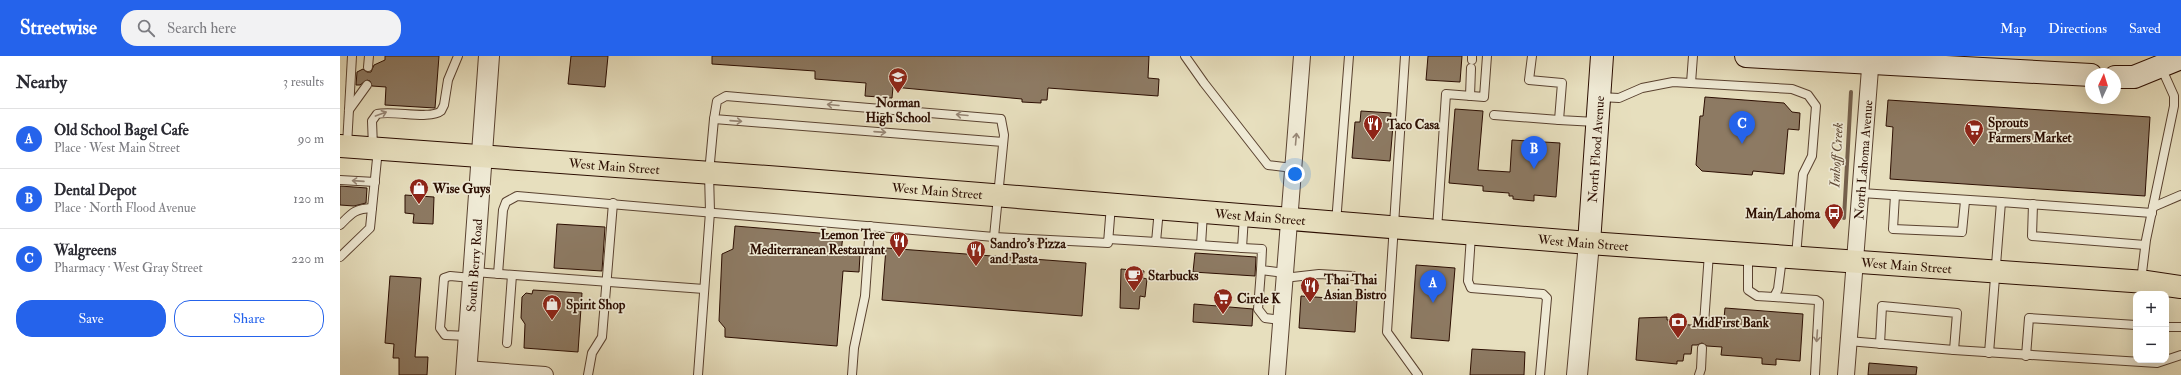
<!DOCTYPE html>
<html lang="en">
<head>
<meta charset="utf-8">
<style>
	:root { --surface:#fff; --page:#f2f2f3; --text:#2b2b33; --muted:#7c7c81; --line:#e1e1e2; --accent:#2563eb }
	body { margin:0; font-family:"IM FELL Double Pica",serif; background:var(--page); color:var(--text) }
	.controls { position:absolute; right:12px; bottom:12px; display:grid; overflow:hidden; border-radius:8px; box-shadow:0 4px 16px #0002 }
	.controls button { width:36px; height:36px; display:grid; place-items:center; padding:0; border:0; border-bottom:1px solid var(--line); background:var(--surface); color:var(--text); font:20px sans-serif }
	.compass { position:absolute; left:1745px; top:12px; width:36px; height:36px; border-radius:50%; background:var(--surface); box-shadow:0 4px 16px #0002; rotate:4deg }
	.you { position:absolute; left:955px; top:118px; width:14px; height:14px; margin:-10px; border:3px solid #fff; border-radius:50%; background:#1a73e8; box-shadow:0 0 0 6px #1a73e833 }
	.badge { display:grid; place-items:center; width:26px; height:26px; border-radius:50%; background:var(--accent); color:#fff; font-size:13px; font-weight:700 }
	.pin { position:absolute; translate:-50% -33px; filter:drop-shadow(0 1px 2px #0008) }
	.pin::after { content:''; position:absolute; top:21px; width:14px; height:12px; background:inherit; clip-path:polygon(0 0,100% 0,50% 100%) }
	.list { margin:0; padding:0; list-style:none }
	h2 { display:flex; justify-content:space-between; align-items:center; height:52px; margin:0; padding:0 16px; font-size:17px }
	h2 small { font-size:13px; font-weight:400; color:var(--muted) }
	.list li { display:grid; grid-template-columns:26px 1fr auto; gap:12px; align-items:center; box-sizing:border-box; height:60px; padding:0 16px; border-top:1px solid var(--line) }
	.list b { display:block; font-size:15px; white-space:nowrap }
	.list p { margin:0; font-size:13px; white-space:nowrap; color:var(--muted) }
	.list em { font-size:13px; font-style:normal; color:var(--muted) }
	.actions { display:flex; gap:8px; padding:12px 16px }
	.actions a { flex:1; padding:9px 0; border:1px solid var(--accent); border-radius:16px; text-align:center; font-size:14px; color:var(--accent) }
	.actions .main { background:var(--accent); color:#fff }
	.icon { flex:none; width:22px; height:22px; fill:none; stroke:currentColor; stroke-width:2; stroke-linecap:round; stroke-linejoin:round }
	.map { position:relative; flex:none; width:1841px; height:319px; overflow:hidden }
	header { display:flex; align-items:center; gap:24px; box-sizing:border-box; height:56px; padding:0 20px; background:var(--accent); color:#fff }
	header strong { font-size:19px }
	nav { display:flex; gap:22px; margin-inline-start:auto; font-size:14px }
	.search { width:280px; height:36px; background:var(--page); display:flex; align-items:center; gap:10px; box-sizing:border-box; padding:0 14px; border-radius:16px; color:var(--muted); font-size:15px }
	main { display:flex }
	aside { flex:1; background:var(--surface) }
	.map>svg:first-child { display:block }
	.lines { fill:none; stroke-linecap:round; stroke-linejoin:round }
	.stream { stroke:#75604c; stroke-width:4 }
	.building { fill:#8d7a63; stroke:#2b0d01 }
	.service-casing { stroke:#5a4230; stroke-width:10 }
	.minor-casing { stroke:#5a4230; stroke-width:18 }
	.tertiary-casing { stroke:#5a4230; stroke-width:22 }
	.secondary-casing { stroke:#2b0d01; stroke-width:24 }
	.primary-casing { stroke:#2b0d01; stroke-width:24 }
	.service { stroke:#efead5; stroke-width:8 }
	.minor { stroke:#efead5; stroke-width:16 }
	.tertiary { stroke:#efead5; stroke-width:20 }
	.secondary { stroke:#efead5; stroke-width:22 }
	.primary { stroke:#e7dfbe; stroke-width:22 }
	.oneway { stroke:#978776 }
	.labels { text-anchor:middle; stroke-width:3.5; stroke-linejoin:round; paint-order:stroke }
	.poi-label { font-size:13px; font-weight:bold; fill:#2b0d01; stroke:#efead5; text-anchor:start }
	.street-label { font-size:13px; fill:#2b0d01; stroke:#efead5 }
	.water-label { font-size:14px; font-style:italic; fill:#634c39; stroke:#efead5 }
</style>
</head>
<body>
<header>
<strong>Streetwise</strong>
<div class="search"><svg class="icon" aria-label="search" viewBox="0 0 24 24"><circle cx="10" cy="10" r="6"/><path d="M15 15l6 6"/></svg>Search here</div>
<nav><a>Map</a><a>Directions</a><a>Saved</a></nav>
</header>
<main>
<aside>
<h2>Nearby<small>3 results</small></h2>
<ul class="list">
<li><span class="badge">A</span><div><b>Old School Bagel Cafe</b><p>Place · West Main Street</p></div><em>90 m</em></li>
<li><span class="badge">B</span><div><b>Dental Depot</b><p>Place · North Flood Avenue</p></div><em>120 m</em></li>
<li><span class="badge">C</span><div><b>Walgreens</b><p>Pharmacy · West Gray Street</p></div><em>220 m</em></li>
</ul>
<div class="actions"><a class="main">Save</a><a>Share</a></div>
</aside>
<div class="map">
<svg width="1841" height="319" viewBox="0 0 1841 319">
	<rect width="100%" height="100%" fill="#e7dfbe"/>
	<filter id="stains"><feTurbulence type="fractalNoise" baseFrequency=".005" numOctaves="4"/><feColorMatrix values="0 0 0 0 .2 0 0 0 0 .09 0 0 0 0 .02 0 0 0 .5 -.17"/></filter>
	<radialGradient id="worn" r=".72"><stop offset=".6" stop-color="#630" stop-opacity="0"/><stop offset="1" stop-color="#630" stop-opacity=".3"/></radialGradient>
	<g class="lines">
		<path class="stream" d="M 1504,162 L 1511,36"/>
	</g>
	<g class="building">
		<path d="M 45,0 L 99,0 L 95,52 L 45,49 L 46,31 L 32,30 L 30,25 L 27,24 L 20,29 L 16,29 L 17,16 L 23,13 L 27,16 L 31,16 L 34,9 L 45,4 Z"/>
		<path d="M 231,0 L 268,0 L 265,31 L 228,28 Z"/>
		<path d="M 372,0 L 809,0 L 808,22 L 819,23 L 818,40 L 708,32 L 707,44 L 701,44 L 701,47 L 682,46 L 682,43 L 553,31 L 552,42 L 525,40 L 526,27 L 475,23 L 475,15 L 372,8 Z"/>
		<path d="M 1088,0 L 1122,0 L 1120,26 L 1086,24 Z"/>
		<path d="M 1365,41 L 1444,47 L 1452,56 L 1460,57 L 1459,74 L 1448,73 L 1444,118 L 1413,115 L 1412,119 L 1362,115 L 1356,109 L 1360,60 L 1363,60 Z"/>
		<path d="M 1548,44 L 1810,61 L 1805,140 L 1550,123 L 1553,71 L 1546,70 Z"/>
		<path d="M 1115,53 L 1143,55 L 1138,114 L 1170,116 L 1172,84 L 1220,87 L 1216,141 L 1194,139 L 1194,145 L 1173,143 L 1173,140 L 1169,140 L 1169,137 L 1143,135 L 1143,130 L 1109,127 Z"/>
		<path d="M 1021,55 L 1051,57 L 1050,68 L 1053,69 L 1050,105 L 1012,102 L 1015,66 L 1020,66 Z"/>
		<path d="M 0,130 L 27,132 L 26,147 L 14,150 L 0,149 Z"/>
		<path d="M 65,139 L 94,141 L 93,168 L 73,167 L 74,158 L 65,157 Z"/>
		<path d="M 217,168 L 265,171 L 262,215 L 214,212 Z"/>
		<path d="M 395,170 L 503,179 L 501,197 L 520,199 L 519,216 L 503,215 L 497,290 L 385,281 L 385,272 L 379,265 L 382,198 L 393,193 Z"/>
		<path d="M 546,192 L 746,207 L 742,260 L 542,244 Z"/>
		<path d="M 855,197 L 916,201 L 915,220 L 853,216 Z"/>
		<path d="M 1076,209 L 1115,212 L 1109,285 L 1071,282 Z"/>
		<path d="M 781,213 L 804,215 L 803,222 L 807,223 L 805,241 L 800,240 L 799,253 L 780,252 Z"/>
		<path d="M 50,220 L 81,222 L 75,301 L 88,301 L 87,319 L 59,319 L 59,302 L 53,302 L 54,288 L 45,287 Z"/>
		<path d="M 193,234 L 242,237 L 238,296 L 184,292 L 185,268 L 181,262 L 182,241 L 186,237 L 192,238 Z"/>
		<path d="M 961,240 L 1017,244 L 1015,276 L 959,272 Z"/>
		<path d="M 854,248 L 913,253 L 912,270 L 853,266 Z"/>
		<path d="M 1385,252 L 1463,258 L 1460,305 L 1436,303 L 1436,309 L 1422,308 L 1422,302 L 1381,299 L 1382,291 L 1367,290 L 1362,287 L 1357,289 L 1352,289 L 1351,298 L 1344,298 L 1343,305 L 1337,305 L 1337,308 L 1296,304 L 1299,262 L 1327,261 L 1327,264 L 1332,264 L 1332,267 L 1359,270 L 1363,273 L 1369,271 L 1383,272 Z"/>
		<path d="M 1132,293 L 1185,296 L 1184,319 L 1130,319 Z"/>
		<path d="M 1529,307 L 1577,311 L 1576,319 L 1528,319 Z"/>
	</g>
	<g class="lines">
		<defs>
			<g id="service">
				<path d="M 845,0 L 864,27 L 928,109 L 953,112"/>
				<path d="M 1065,0 L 1047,276 L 1078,319"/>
				<path d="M 1192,0 L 1189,24 L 1222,27 L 1219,64 L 1256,66"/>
				<path d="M 1132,4 L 1132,0"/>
				<path d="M 28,11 L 29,0"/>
				<path d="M 1351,27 L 1353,0"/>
				<path d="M 1130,40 L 1131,12"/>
				<path d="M 1260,41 L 1279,42 L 1302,32 L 1333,26 L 1452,33 L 1468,39 L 1476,50 L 1472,100 L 1463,118 L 1456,200"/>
				<path d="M 9,54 L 27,29"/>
				<path d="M 1154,59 L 1219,64"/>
				<path d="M 7,89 L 12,0"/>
				<path d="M 33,91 L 32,65 L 37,58 C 53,54 90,64 101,55 L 104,49 L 108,24 L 118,0"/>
				<path d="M 0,124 L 35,126"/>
				<path d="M 1521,137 L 1661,146"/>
				<path d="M 1555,139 L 1553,173 L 1622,176 L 1625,145"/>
				<path d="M 1693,148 L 1692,180 L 1805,189"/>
				<path d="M 1813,151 L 1841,139"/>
				<path d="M 996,167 L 1009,0"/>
				<path d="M 0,169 C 12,157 14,153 32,152"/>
				<path d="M 1097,174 L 1106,38 L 1144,41 L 1147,0"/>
				<path d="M 1131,179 L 1128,225 L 1131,232 L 1203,238 L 1207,242 L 1200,319"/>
				<path d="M 654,181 L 664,79 L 661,63 L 386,40 L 377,45 L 374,63 L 663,86"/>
				<path d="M 769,183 L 816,186 L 819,153"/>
				<path d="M 816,186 L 902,192 L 904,160"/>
				<path d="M 861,189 L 863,157"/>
				<path d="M 902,192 L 922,193 L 921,214 L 945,217"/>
				<path d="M 1408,199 L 1408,234 L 1417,240 L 1434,241 L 1438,233 L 1442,202"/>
				<path d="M 0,201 L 30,172 L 38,93"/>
				<path d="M 921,214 L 918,253 L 925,262 L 941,264"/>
				<path d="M 134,216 L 364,233"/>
				<path d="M 158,218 L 163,154 L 166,146 L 177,140 L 654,181 L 768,187 L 771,149"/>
				<path d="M 944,222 L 979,218 L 1013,220"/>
				<path d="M 1801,225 L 1806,184 L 1834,50 L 1834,40 L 1821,11"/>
				<path d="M 1434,241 L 1476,244 L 1479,246 L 1475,319"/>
				<path d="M 1364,268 L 1369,197"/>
				<path d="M 1826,271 L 1841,271"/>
				<path d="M 128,280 L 105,279 L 100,272 L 104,222 L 110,220 L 132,222"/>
				<path d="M 1508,285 L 1614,294 L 1817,307 L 1841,299"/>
				<path d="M 167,287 L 172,219"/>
				<path d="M 1540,288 L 1542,250 L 1617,257 L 1614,294"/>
				<path d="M 1649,297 L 1661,146 L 1812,157"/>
				<path d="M 1686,300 L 1689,262 L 1796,269"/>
				<path d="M 248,319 L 252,297 L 262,281 L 273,147"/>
				<path d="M 358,319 L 370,156 L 369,117 L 374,63"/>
				<path d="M 512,319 L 514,292 L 525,240 L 530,170"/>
				<path d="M 1359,319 L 1361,313 L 1362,292"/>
			</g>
			<g id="minor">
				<path d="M 126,313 L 205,319"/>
				<path d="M 937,319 L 962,0"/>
				<path id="s1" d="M 1506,319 L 1531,0"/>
			</g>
			<g id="tertiary">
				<path id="s2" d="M 126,319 L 149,0"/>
				<path d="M 1237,319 L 1249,187"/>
			</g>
			<g id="secondary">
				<path d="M 1406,0 L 1751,19"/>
				<path d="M 1775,21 L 1794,21 L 1841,2"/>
				<path id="s3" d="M 1249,187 L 1262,0"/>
			</g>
			<g id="primary">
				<path id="s4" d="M 0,90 L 441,122 L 1249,187 L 1806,226 L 1841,231"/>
			</g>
		</defs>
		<use href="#service" class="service-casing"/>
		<use href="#minor" class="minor-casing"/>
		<use href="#tertiary" class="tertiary-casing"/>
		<use href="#secondary" class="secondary-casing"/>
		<use href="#primary" class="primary-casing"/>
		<use href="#service" class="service"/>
		<use href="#minor" class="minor"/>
		<use href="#tertiary" class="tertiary"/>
		<use href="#secondary" class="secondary"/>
		<use href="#primary" class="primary"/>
	</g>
	<defs><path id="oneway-shaft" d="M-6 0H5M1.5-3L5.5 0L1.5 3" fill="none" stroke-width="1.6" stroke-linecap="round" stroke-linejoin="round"/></defs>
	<g class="oneway">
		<use href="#oneway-shaft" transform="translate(493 49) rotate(-175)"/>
		<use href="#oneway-shaft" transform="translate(41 58) rotate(-20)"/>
		<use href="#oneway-shaft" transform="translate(622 59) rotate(-175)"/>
		<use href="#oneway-shaft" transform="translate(396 65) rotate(4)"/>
		<use href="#oneway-shaft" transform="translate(540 76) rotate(4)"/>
		<use href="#oneway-shaft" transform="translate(956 83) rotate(-85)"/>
		<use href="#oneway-shaft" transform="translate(18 125) rotate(-176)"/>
		<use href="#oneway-shaft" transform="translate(1477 280) rotate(94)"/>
	</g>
	<defs>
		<symbol id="school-pin" viewBox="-11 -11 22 30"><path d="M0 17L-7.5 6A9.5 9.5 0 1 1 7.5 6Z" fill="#8f2418" stroke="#efead5"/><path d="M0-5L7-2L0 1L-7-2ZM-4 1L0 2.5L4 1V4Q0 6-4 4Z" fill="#fff"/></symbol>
		<symbol id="restaurant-pin" viewBox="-11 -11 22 30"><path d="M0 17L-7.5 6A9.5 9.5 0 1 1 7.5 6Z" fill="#8f2418" stroke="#efead5"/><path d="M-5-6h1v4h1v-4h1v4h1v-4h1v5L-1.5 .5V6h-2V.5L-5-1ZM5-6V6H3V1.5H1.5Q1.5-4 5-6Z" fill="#fff"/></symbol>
		<symbol id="supermarket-pin" viewBox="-11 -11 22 30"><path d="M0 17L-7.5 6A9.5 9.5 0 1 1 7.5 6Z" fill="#8f2418" stroke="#efead5"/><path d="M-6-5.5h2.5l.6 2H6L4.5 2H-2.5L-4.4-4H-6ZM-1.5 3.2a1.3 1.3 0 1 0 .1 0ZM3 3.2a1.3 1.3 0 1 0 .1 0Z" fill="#fff"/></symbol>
		<symbol id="shop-pin" viewBox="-11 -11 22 30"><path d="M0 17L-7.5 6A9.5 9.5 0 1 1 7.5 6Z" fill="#8f2418" stroke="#efead5"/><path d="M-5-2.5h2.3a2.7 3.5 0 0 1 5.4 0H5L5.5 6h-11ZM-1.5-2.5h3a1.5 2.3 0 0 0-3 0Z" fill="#fff"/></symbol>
		<symbol id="bus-pin" viewBox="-11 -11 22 30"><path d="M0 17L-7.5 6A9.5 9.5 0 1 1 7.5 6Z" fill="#8f2418" stroke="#efead5"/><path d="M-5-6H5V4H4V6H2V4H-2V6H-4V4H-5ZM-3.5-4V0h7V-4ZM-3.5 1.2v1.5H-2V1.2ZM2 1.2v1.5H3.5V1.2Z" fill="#fff"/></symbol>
		<symbol id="cafe-pin" viewBox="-11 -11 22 30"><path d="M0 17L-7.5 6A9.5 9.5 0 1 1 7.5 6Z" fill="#8f2418" stroke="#efead5"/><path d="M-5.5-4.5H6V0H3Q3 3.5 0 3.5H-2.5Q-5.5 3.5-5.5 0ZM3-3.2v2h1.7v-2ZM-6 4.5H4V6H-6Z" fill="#fff"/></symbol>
		<symbol id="bank-pin" viewBox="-11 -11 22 30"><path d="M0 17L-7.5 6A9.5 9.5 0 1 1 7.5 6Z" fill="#8f2418" stroke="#efead5"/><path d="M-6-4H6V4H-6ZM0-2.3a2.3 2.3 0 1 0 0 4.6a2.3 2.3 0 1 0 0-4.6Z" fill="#fff"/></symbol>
	</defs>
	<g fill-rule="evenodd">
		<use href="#school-pin" x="547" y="10" width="22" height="30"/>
		<use href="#restaurant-pin" x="1022" y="57" width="22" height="30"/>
		<use href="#supermarket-pin" x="1623" y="62" width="22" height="30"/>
		<use href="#shop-pin" x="68" y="121" width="22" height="30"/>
		<use href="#bus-pin" x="1483" y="146" width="22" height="30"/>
		<use href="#restaurant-pin" x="548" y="174" width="22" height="30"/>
		<use href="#restaurant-pin" x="625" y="183" width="22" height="30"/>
		<use href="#cafe-pin" x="783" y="208" width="22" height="30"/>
		<use href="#restaurant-pin" x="959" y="219" width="22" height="30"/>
		<use href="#supermarket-pin" x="872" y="231" width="22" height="30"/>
		<use href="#shop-pin" x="201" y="237" width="22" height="30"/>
		<use href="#bank-pin" x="1327" y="255" width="22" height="30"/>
	</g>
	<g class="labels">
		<g class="poi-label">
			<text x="558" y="51" text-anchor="middle">Norman<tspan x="558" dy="15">High School</tspan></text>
			<text x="1648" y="71">Sprouts<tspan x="1648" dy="15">Farmers Market</tspan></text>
			<text x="1047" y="73">Taco Casa</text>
			<text x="93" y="137">Wise Guys</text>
			<text x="1480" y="162" text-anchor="end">Main/Lahoma</text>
			<text x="545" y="183" text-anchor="end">Lemon Tree<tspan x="545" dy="15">Mediterranean Restaurant</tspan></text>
			<text x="650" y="192">Sandro's Pizza<tspan x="650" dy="15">and Pasta</tspan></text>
			<text x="808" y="224">Starbucks</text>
			<text x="984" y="228">Thai Thai<tspan x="984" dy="15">Asian Bistro</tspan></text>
			<text x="897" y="247">Circle K</text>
			<text x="226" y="253">Spirit Shop</text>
			<text x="1352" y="271">MidFirst Bank</text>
		</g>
		<g class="street-label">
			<text dy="5" stroke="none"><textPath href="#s3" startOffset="94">North Flood Avenue</textPath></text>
			<text dy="5" stroke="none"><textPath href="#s1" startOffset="216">North Lahoma Avenue</textPath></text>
			<text dy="5" stroke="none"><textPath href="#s4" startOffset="275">West Main Street</textPath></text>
			<text dy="5" stroke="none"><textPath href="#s4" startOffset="599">West Main Street</textPath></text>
			<text dy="5" stroke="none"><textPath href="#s4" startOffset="923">West Main Street</textPath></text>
			<text dy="5" stroke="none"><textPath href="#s4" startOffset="1247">West Main Street</textPath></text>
			<text dy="5" stroke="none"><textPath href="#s2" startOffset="110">South Berry Road</textPath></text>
			<text dy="5" stroke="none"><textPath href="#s4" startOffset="1571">West Main Street</textPath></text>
		</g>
		<g class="water-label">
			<text transform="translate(1496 99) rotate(-87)" y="5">Imhoff Creek</text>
		</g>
	</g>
	<rect width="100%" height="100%" filter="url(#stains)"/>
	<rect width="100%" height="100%" fill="url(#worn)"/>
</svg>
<div class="controls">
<button>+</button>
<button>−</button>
</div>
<svg class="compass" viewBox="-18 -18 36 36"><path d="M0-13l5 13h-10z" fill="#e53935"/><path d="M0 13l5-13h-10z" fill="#7c7c81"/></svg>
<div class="you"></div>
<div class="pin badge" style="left:1093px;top:247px">A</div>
<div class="pin badge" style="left:1194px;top:113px">B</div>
<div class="pin badge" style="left:1402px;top:88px">C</div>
</div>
</main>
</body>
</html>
